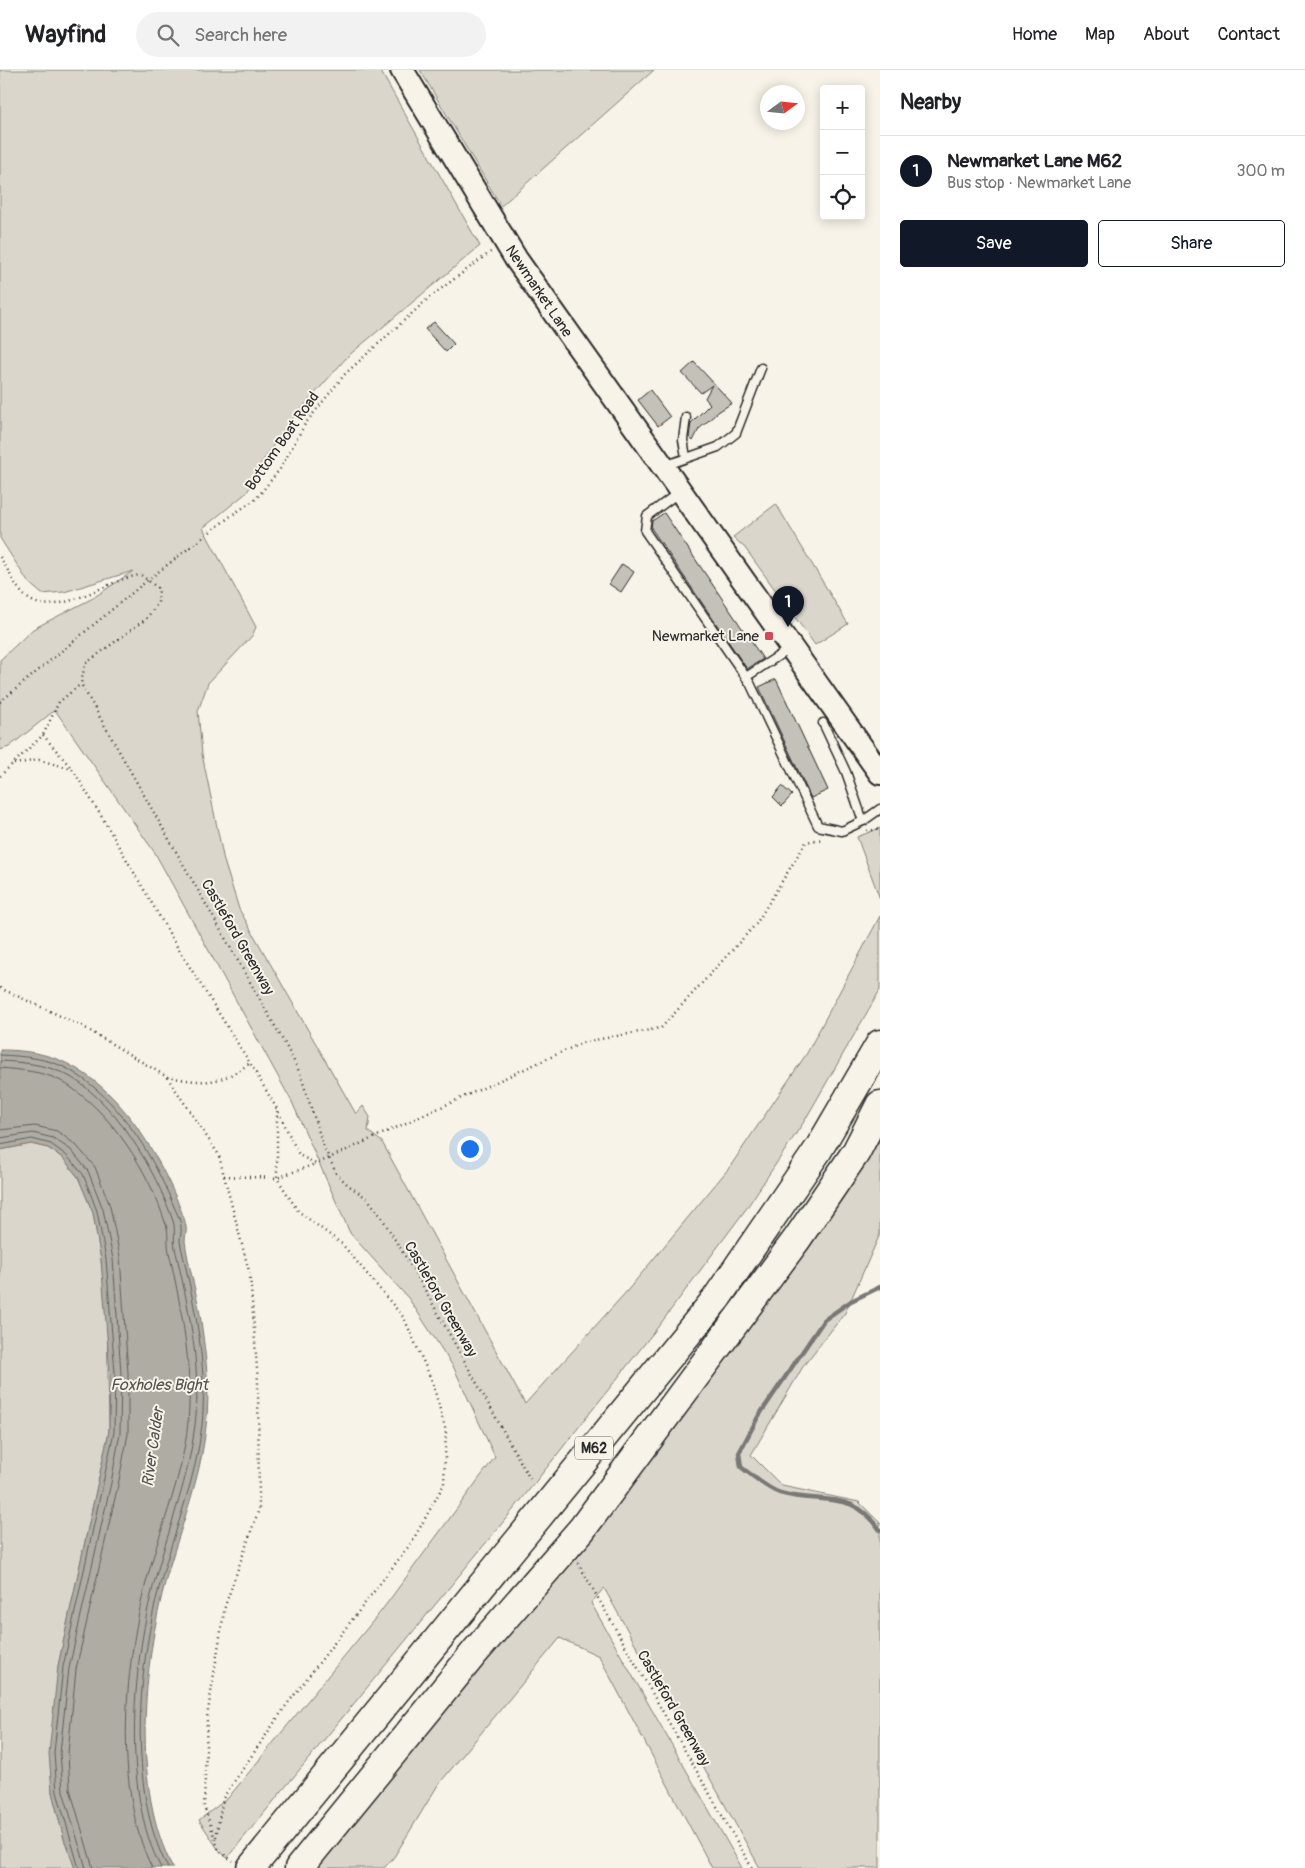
<!DOCTYPE html>
<html lang="en">
<head>
<meta charset="utf-8">
<style>
	:root { --surface:#fff; --page:#f2f2f2; --text:#202124; --muted:#757577; --line:#e0e0e0; --accent:#111827 }
	body { margin:0; font-family:Pangolin,sans-serif; background:var(--page); color:var(--text) }
	.controls { position:absolute; right:15px; top:15px; display:grid; overflow:hidden; border-radius:5px; box-shadow:0 2px 12px #0003 }
	.controls button { width:45px; height:45px; display:grid; place-items:center; padding:0; border:0; border-bottom:1px solid var(--line); background:var(--surface); color:var(--text); font:25px sans-serif }
	.compass { position:absolute; left:760px; top:15px; width:45px; height:45px; border-radius:50%; background:var(--surface); box-shadow:0 2px 12px #0003; rotate:75deg }
	.you { position:absolute; left:469px; top:1078px; width:18px; height:18px; margin:-12px; border:4px solid #fff; border-radius:50%; background:#1a73e8; box-shadow:0 0 0 8px #1a73e833 }
	.badge { display:grid; place-items:center; width:32px; height:32px; border-radius:50%; background:var(--accent); color:#fff; font-size:16px; font-weight:700 }
	.pin { position:absolute; translate:-50% -41px; filter:drop-shadow(0 1px 2px #0008) }
	.pin::after { content:''; position:absolute; top:26px; width:18px; height:15px; background:inherit; clip-path:polygon(0 0,100% 0,50% 100%) }
	.list { margin:0; padding:0; list-style:none }
	h2 { display:flex; justify-content:space-between; align-items:center; height:65px; margin:0; padding:0 20px; font-size:21px }
	h2 small { font-size:16px; font-weight:400; color:var(--muted) }
	.list li { display:grid; grid-template-columns:32px 1fr auto; gap:15px; align-items:center; box-sizing:border-box; height:70px; padding:0 20px; border-top:1px solid var(--line) }
	.list b { display:block; font-size:19px; white-space:nowrap }
	.list p { margin:0; font-size:16px; white-space:nowrap; color:var(--muted) }
	.list em { font-size:16px; font-style:normal; color:var(--muted) }
	.actions { display:flex; gap:10px; padding:15px 20px }
	.actions a { flex:1; padding:11px 0; border:1px solid var(--accent); border-radius:5px; text-align:center; font-size:18px; color:var(--accent) }
	.actions .main { background:var(--accent); color:#fff }
	.icon { flex:none; width:28px; height:28px; fill:none; stroke:currentColor; stroke-width:2; stroke-linecap:round; stroke-linejoin:round }
	.map { position:relative; flex:none; width:880px; height:1798px; overflow:hidden }
	header { display:flex; align-items:center; gap:30px; box-sizing:border-box; height:70px; padding:0 25px; background:var(--surface); border-bottom:1px solid var(--line) }
	header strong { font-size:24px }
	nav { display:flex; gap:28px; margin-inline-start:auto; font-size:18px }
	.search { width:350px; height:45px; background:var(--page); display:flex; align-items:center; gap:12px; box-sizing:border-box; padding:0 18px; border-radius:28px; color:var(--muted); font-size:19px }
	main { display:flex }
	aside { flex:1; background:var(--surface) }
	.map>svg:first-child { display:block }
	.green { fill:#dad6cc; stroke:#82807c }
	.water { fill:#afaca4; stroke:#7a7874 }
	.lines { fill:none; stroke-linecap:round; stroke-linejoin:round }
	.shore { stroke:#605f5b; stroke-width:1 }
	.stream { stroke:#7a7874; stroke-width:4.5 }
	.building { fill:#c4c1b9; stroke:#2b2b2b }
	.service-casing { stroke:#2b2b2b; stroke-width:11 }
	.secondary-casing { stroke:#2b2b2b; stroke-width:26 }
	.motorway-casing { stroke:#2b2b2b; stroke-width:31 }
	.path { stroke:#2b2b2b; stroke-width:2.5; stroke-dasharray:1 4; stroke-linecap:butt }
	.service { stroke:#f7f3e8; stroke-width:8 }
	.secondary { stroke:#f7f3e8; stroke-width:22 }
	.motorway { stroke:#f7f3e8; stroke-width:28 }
	.poi-dot { fill:#d1495b; stroke:#f7f3e8; stroke-width:2 }
	.labels { text-anchor:middle; stroke-width:4; stroke-linejoin:round; paint-order:stroke }
	.shield { fill:#f7f3e8; stroke:#686764; stroke-width:1 }
	.shield-label { font-size:14px; font-weight:bold; fill:#2b2b2b }
	.street-label { font-size:15px; fill:#2b2b2b; stroke:#f7f3e8 }
	.poi-label { font-size:15px; fill:#2b2b2b; stroke:#f7f3e8; text-anchor:end }
	.water-label { font-size:16px; font-style:italic; fill:#53524f; stroke:#f7f3e8 }
</style>
</head>
<body>
<header>
<strong>Wayfind</strong>
<div class="search"><svg class="icon" aria-label="search" viewBox="0 0 24 24"><circle cx="10" cy="10" r="6"/><path d="M15 15l6 6"/></svg>Search here</div>
<nav><a>Home</a><a>Map</a><a>About</a><a>Contact</a></nav>
</header>
<main>
<div class="map">
<svg width="880" height="1798" viewBox="0 0 880 1798">
	<rect width="100%" height="100%" fill="#f7f3e8"/>
	<filter id="ink" filterUnits="userSpaceOnUse"><feTurbulence type="fractalNoise" baseFrequency=".02" numOctaves="2"/><feDisplacementMap in="SourceGraphic" scale="10" xChannelSelector="R" yChannelSelector="G"/><feConvolveMatrix kernelMatrix="1 2 1 2 8 2 1 2 1" color-interpolation-filters="sRGB"/></filter>
	<g filter="url(#ink)">
		<g class="green">
			<path d="M 0,0 L 380,0 L 480,176 L 348,286 L 288,354 L 260,395 L 259,406 L 245,424 L 203,458 L 256,557 L 252,566 L 208,613 L 198,641 L 202,684 L 224,791 L 239,839 L 356,1044 L 363,1036 L 370,1047 L 368,1061 L 382,1072 L 525,1334 L 627,1221 L 729,1098 L 807,983 L 880,846 L 880,920 L 805,1050 L 746,1139 L 661,1253 L 522,1429 L 227,1788 L 218,1779 L 199,1750 L 228,1728 L 382,1540 L 495,1387 L 454,1298 L 409,1229 L 350,1163 L 292,1032 L 155,783 L 55,640 L 9,677 L 0,680 L 0,590 L 33,559 L 93,528 L 133,501 L 64,522 L 42,524 L 28,512 L 0,468 Z"/>
			<path d="M 420,0 L 654,0 L 501,136 Z"/>
			<path d="M 776,434 L 848,554 L 815,575 L 745,478 L 733,467 Z"/>
			<path d="M 880,758 L 880,829 L 857,767 Z"/>
			<path d="M 880,1070 L 880,1164 L 845,1243 L 804,1295 L 751,1385 L 782,1416 L 859,1432 L 880,1453 L 880,1798 L 760,1798 L 604,1518 L 591,1533 L 742,1798 L 712,1798 L 599,1586 L 560,1568 L 438,1715 L 394,1787 L 384,1798 L 317,1798 C 511,1560 710,1325 880,1070 Z"/>
			<path d="M 31,1074 L 48,1078 L 63,1088 L 78,1107 L 93,1143 L 101,1190 L 107,1245 L 109,1361 L 58,1596 L 52,1722 L 64,1769 L 75,1798 L 0,1798 L 0,1080 Z"/>
		</g>
		<path class="water" d="M 0,980 C 22,980 48,983 68,994 C 120,1020 155,1079 177,1130 C 180,1139 185,1148 186,1157 C 187,1161 185,1166 185,1171 C 188,1195 196,1220 200,1244 C 205,1281 211,1318 206,1356 C 201,1409 180,1458 166,1509 C 143,1594 131,1718 173,1798 L 75,1798 L 64,1769 L 52,1722 L 49,1683 L 58,1596 L 109,1361 L 110,1303 L 101,1190 L 93,1143 L 78,1107 L 63,1088 L 48,1078 L 31,1074 L 0,1080 Z"/>
		<g class="lines">
			<g class="shore">
				<path d="M 0,985 C 22,986 48,988 68,999 C 117,1027 150,1080 172,1132 C 175,1140 181,1149 181,1158 C 182,1162 180,1167 180,1171 C 182,1182 185,1193 187,1203 C 198,1252 207,1305 202,1355 C 196,1408 176,1456 162,1507 C 138,1590 126,1720 168,1798"/>
				<path d="M 0,991 C 21,992 43,994 63,1003 C 113,1027 156,1100 173,1151 C 176,1160 173,1169 175,1178 C 188,1235 202,1296 195,1355 C 189,1407 170,1455 156,1506 C 133,1587 120,1721 161,1798"/>
				<path d="M 0,998 C 20,1000 43,1001 61,1011 C 111,1040 149,1101 166,1155 C 169,1163 167,1173 169,1182 C 181,1237 193,1295 188,1352 C 183,1405 162,1454 148,1505 C 125,1589 112,1717 152,1798"/>
				<path d="M 0,1060 L 35,1056 L 57,1061 L 76,1075 L 95,1097 L 110,1136 L 120,1187 L 128,1303 L 128,1364 L 118,1415 L 76,1599 L 68,1683 L 70,1719 L 93,1798"/>
				<path d="M 0,1068 L 33,1063 L 53,1068 L 71,1080 L 88,1101 L 103,1139 L 113,1189 L 121,1303 L 120,1363 L 111,1413 L 69,1598 L 60,1683 L 63,1721 L 86,1798"/>
				<path d="M 0,1075 L 32,1069 L 51,1074 L 66,1085 L 83,1104 L 97,1141 L 106,1189 L 115,1303 L 114,1362 L 63,1597 L 54,1683 L 57,1722 L 79,1798"/>
			</g>
			<path class="stream" d="M 880,1217 L 851,1231 L 824,1250 L 758,1347 L 739,1383 L 741,1397 C 753,1406 767,1419 780,1423 C 821,1435 852,1418 880,1460"/>
		</g>
		<g class="building">
			<path d="M 434,252 L 454,274 L 446,282 L 425,259 Z"/>
			<path d="M 694,292 L 732,333 L 718,342 L 699,359 L 693,371 L 689,367 L 691,353 L 710,334 L 705,328 L 712,315 L 701,323 L 682,303 Z"/>
			<path d="M 650,320 L 670,347 L 658,356 L 638,330 Z"/>
			<path d="M 664,443 L 763,589 L 747,599 L 651,458 L 652,451 Z"/>
			<path d="M 622,494 L 634,502 L 621,522 L 609,514 Z"/>
			<path d="M 776,609 L 828,720 L 811,728 L 759,617 Z"/>
			<path d="M 782,716 L 792,725 L 782,736 L 773,727 Z"/>
		</g>
		<g class="lines">
			<defs>
				<g id="service">
					<path d="M 686,387 L 683,370 L 686,347"/>
					<path d="M 664,396 L 718,377 L 736,363 L 761,298"/>
					<path d="M 678,423 L 647,446 L 645,461 L 750,613 L 818,756 L 842,761 L 863,751 L 880,739"/>
					<path d="M 746,607 L 789,579"/>
					<path d="M 823,653 L 846,702 L 863,751"/>
				</g>
				<path id="secondary" d="M 402,0 L 516,189 L 880,703"/>
				<g id="motorway">
					<path d="M 251,1798 L 716,1229 L 818,1080 L 880,974"/>
					<path d="M 299,1798 L 475,1582 L 582,1459 L 797,1169 L 856,1082 L 880,1035"/>
				</g>
			</defs>
			<use href="#service" class="service-casing"/>
			<use href="#secondary" class="secondary-casing"/>
			<use href="#motorway" class="motorway-casing"/>
			<g class="path">
				<path d="M 0,487 C 8,499 15,517 25,526 C 54,553 107,508 141,505 L 159,519 L 158,533 L 146,549 L 85,594 L 81,614 L 284,972 L 300,1003 L 323,1075 L 336,1103 L 348,1115 L 368,1129 L 382,1148 L 420,1211 L 530,1409"/>
				<path d="M 0,632 L 149,509 L 232,445 L 256,429 L 280,399 L 305,354 L 345,304 L 430,227 L 492,181"/>
				<path d="M 43,665 L 73,700 L 106,754 L 176,875 L 250,993 L 277,1039 L 299,1085 L 316,1094 L 584,972 L 661,958 L 756,854 L 806,772 L 824,769"/>
				<path d="M 14,694 L 39,690 L 72,699"/>
				<path d="M 0,706 L 43,665 L 59,632 L 81,614"/>
				<path d="M 867,761 L 880,759"/>
				<path d="M 0,918 L 82,956 L 167,1007 L 219,1085 L 224,1106 L 250,1205 L 258,1312 L 259,1439 L 225,1536 L 207,1647 L 204,1736 L 219,1781 L 233,1791"/>
				<path d="M 167,1007 C 205,1013 218,1016 250,993"/>
				<path d="M 224,1106 L 277,1108 L 315,1094"/>
				<path d="M 578,1493 L 752,1798"/>
				<path d="M 216,1767 L 223,1728 L 285,1637 L 412,1472 L 444,1414 L 446,1361 L 432,1311 L 404,1248 L 342,1174 L 298,1141 L 277,1108 L 277,1041"/>
			</g>
			<use href="#service" class="service"/>
			<use href="#secondary" class="secondary"/>
			<use href="#motorway" class="motorway"/>
		</g>
	</g>
	<rect class="poi-dot" x="764" y="561" width="10" height="10" rx="2.5"/>
	<g class="labels">
		<rect class="shield" x="575" y="1366.5" width="38" height="23" rx="4"/>
		<g class="shield-label">
			<text x="594" y="1383">M62</text>
		</g>
		<g class="street-label">
			<text transform="translate(539 221) rotate(56)" y="5">Newmarket Lane</text>
			<text transform="translate(282 371) rotate(-55)" y="5">Bottom Boat Road</text>
			<text transform="translate(238 867) rotate(60)" y="5">Castleford Greenway</text>
			<text transform="translate(441 1229) rotate(60)" y="5">Castleford Greenway</text>
			<text transform="translate(674 1638) rotate(60)" y="5">Castleford Greenway</text>
		</g>
		<g class="poi-label">
			<text x="759" y="571">Newmarket Lane</text>
		</g>
		<g class="water-label">
			<text x="159" y="1320">Foxholes Bight</text>
			<text transform="translate(152 1377) rotate(-82)" y="6">River Calder</text>
		</g>
	</g>
</svg>
<div class="controls">
<button>+</button>
<button>−</button>
<button><svg class="icon" aria-label="locate" viewBox="0 0 24 24"><circle cx="12" cy="12" r="6"/><path d="M12 2v4M12 18v4M2 12h4M18 12h4"/></svg></button>
</div>
<svg class="compass" viewBox="-18 -18 36 36"><path d="M0-13l5 13h-10z" fill="#e53935"/><path d="M0 13l5-13h-10z" fill="#757577"/></svg>
<div class="you"></div>
<div class="pin badge" style="left:788px;top:557px">1</div>
</div>
<aside>
<h2>Nearby<small></small></h2>
<ul class="list">
<li><span class="badge">1</span><div><b>Newmarket Lane M62</b><p>Bus stop · Newmarket Lane</p></div><em>300 m</em></li>
</ul>
<div class="actions"><a class="main">Save</a><a>Share</a></div>
</aside>
</main>
</body>
</html>
